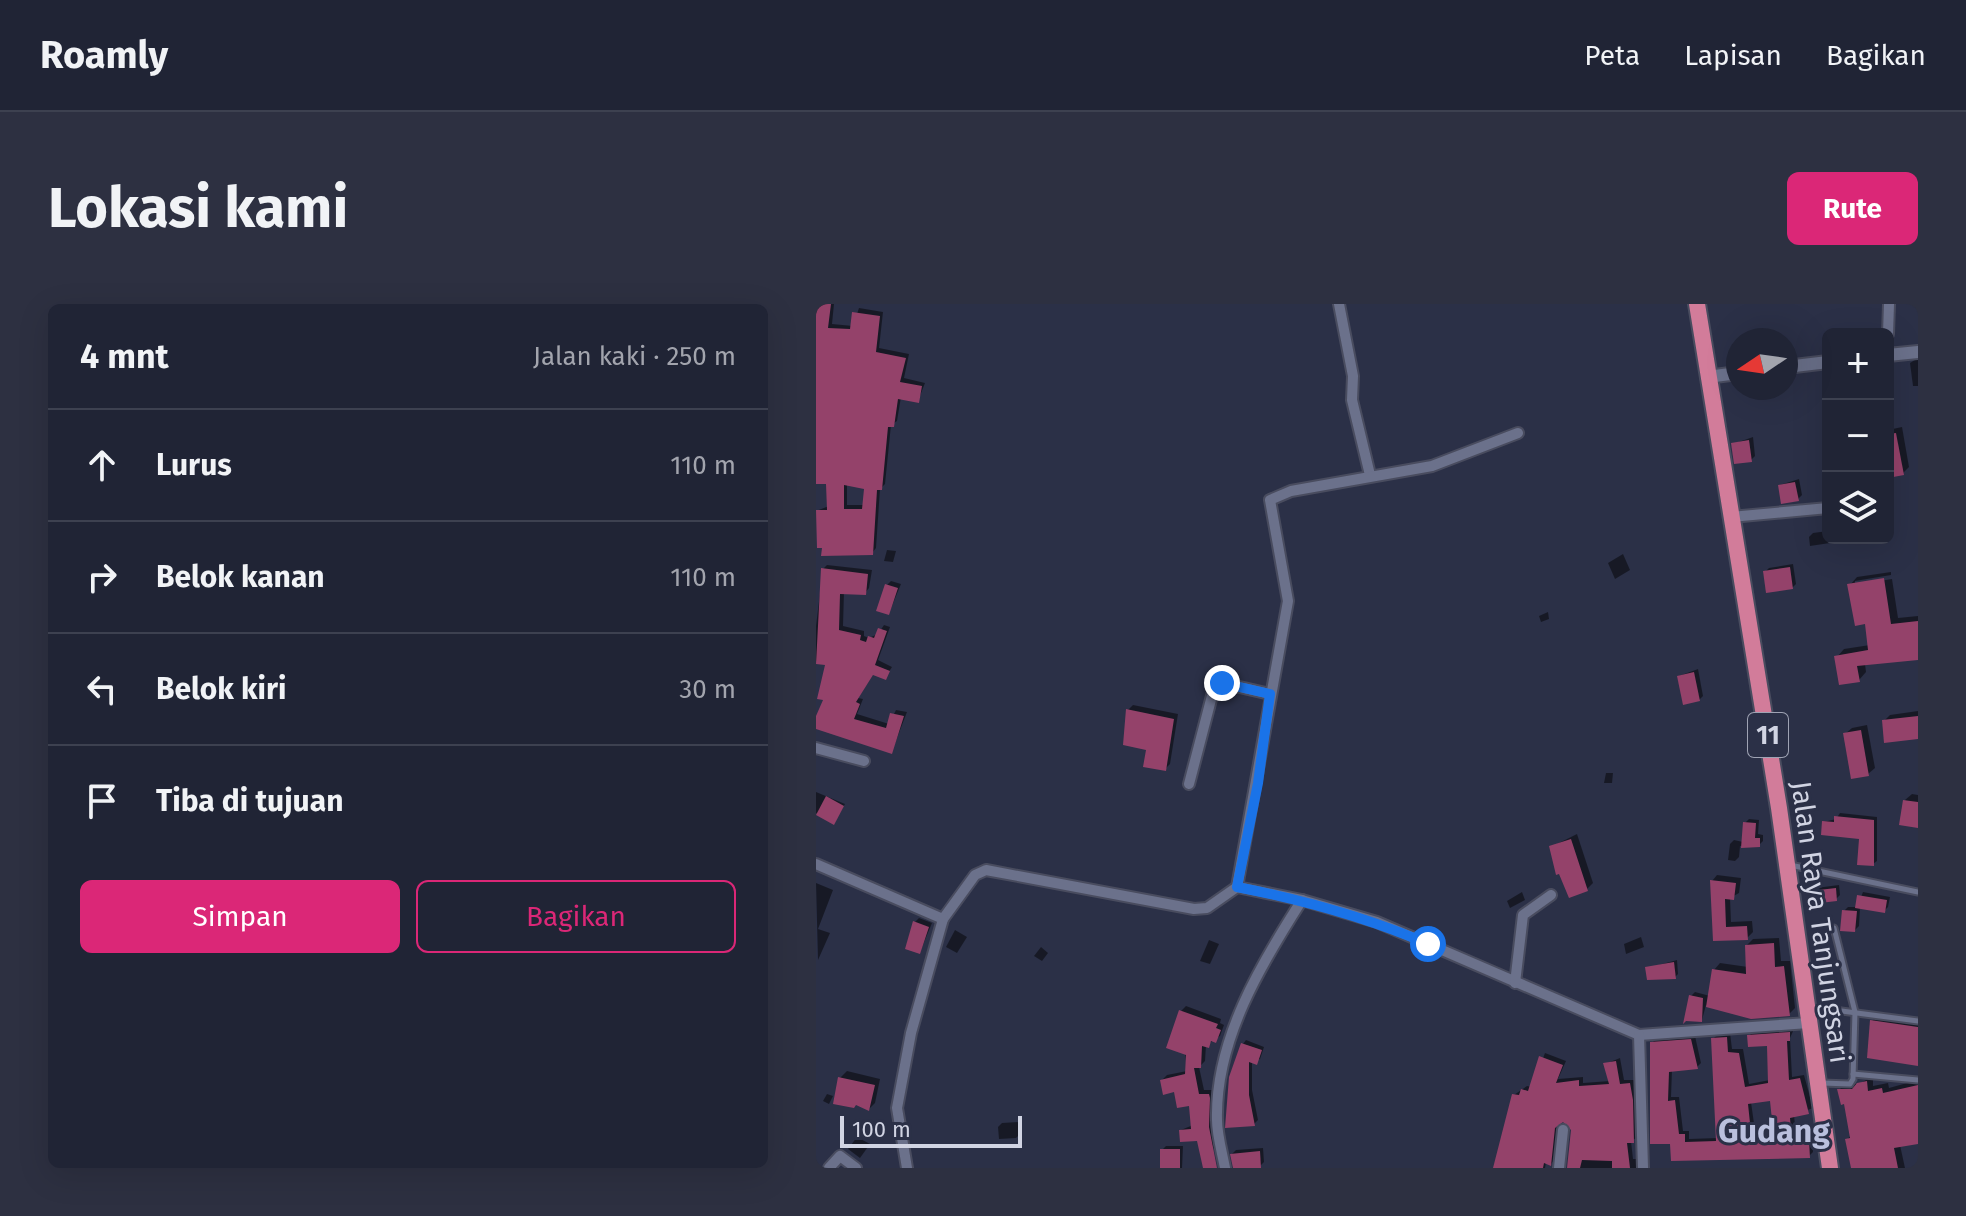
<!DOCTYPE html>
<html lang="id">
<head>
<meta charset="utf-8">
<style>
	:root { --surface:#202435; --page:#2d3041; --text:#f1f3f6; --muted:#a2a4ad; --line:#3d4150; --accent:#db2777 }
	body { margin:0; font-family:"Fira Sans",sans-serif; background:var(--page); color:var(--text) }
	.controls { position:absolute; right:24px; top:24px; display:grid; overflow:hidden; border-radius:12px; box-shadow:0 8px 32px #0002 }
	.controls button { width:72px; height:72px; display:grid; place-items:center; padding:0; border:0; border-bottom:2px solid var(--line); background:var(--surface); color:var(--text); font:40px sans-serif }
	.compass { position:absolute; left:910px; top:24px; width:72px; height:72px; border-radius:50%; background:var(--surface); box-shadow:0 8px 32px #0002; rotate:257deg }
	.scale { position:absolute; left:24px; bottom:20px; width:182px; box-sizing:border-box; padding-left:8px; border:4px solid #d1d4e3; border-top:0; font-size:22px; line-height:28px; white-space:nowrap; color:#d1d4e3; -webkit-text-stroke:6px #2b3047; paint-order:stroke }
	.stop { position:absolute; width:24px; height:24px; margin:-18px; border:6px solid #1a73e8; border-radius:50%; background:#fff }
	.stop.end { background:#1a73e8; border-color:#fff; box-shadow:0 2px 8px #0008 }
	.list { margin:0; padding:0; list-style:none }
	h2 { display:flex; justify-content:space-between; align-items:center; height:104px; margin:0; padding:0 32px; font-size:34px }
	h2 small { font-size:26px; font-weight:400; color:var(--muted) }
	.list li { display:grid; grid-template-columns:52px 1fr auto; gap:24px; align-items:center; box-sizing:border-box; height:112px; padding:0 32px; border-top:2px solid var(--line) }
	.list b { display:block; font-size:30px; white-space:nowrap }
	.list em { font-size:26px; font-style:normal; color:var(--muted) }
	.actions { display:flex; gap:16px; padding:24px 32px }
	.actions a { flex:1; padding:18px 0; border:2px solid var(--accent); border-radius:12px; text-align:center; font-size:28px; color:var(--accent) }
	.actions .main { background:var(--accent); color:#fff }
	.icon { flex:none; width:44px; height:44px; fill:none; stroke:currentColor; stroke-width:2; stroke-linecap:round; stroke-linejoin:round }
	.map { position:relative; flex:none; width:1102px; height:864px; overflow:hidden; border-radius:12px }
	header { display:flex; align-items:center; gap:48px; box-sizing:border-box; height:112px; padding:0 40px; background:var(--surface); border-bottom:2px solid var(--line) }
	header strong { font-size:38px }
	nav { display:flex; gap:44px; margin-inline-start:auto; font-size:28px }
	.intro { display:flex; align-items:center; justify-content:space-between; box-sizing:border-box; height:192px; padding:0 48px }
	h1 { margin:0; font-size:56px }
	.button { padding:20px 36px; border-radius:12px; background:var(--accent); color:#fff; font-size:28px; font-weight:700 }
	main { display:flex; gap:48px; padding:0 48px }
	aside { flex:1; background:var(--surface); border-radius:12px; box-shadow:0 8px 32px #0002 }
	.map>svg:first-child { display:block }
	.shadow { fill:#0007; fill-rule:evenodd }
	.building { fill:#94426a; fill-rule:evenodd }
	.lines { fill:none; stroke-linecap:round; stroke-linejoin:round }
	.service-casing { stroke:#494c5f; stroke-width:9 }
	.minor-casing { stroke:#494c5f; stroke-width:14 }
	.tertiary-casing { stroke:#494c5f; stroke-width:16 }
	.trunk-casing { stroke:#494c5f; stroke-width:20 }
	.service { stroke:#6b718b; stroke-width:5 }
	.minor { stroke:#6b718b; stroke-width:10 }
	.tertiary { stroke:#6b718b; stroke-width:12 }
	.trunk { stroke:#d27c9a; stroke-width:16 }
	.route { stroke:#1a73e8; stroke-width:10 }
	.labels { text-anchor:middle; stroke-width:6; stroke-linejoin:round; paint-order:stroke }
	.shield { fill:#2b3047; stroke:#9fa3b4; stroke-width:2 }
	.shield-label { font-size:26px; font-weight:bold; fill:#d1d4e3 }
	.street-label { font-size:28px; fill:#d1d4e3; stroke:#2b3047 }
	.quarter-label { font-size:32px; font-weight:bold; fill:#bac0dd; stroke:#2b3047 }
</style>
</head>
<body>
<header>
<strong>Roamly</strong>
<nav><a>Peta</a><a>Lapisan</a><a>Bagikan</a></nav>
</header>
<div class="intro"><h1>Lokasi kami</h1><a class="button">Rute</a></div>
<main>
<aside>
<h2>4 mnt<small>Jalan kaki · 250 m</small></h2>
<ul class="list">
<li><svg class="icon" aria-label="ahead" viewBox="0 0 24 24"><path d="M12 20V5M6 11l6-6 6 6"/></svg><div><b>Lurus</b></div><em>110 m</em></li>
<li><svg class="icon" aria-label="right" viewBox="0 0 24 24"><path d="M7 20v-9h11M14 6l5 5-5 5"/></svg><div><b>Belok kanan</b></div><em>110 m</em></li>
<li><svg class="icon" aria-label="left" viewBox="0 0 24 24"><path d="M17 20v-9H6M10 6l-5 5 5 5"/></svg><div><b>Belok kiri</b></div><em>30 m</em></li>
<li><svg class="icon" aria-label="arrive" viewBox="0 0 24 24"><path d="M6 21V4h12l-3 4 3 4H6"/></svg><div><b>Tiba di tujuan</b></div></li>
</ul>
<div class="actions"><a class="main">Simpan</a><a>Bagikan</a></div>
</aside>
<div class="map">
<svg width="1102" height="864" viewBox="0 0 1102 864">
	<rect width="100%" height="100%" fill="#2b3047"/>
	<g class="shadow">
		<path d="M 0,0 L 18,0 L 16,20 L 37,22 L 43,4 L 67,8 L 63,44 L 93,50 L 88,74 L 109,79 L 102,97 L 85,93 L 81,117 L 75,121 L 69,180 L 64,185 L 60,244 L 56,249 L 0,207 L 13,202 L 12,178 L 0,178 ZM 31,180 L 50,183 L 48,201 L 31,201 Z"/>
		<path d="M 1102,54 L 1102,82 L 1097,82 L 1094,59 Z"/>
		<path d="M 1086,123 L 1093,163 L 1087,169 L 1072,172 L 1072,126 Z"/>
		<path d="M 937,133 L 939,152 L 935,156 L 917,140 Z"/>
		<path d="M 983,175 L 986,191 L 982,195 L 964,181 Z"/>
		<path d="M 1012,227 L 1012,234 L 1018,234 L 1014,239 L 994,242 L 993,233 L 997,229 Z"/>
		<path d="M 71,246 L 80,247 L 77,258 L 68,257 Z"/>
		<path d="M 807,250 L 814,266 L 799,275 L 792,259 Z"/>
		<path d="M 977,260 L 980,280 L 976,284 L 949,268 L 953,264 Z"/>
		<path d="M 11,261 L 56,266 L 53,284 L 49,289 L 28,288 L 27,322 L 48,327 L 48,332 L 53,334 L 62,330 L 68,321 L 74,323 L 62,356 L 76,363 L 69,374 L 58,369 L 42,394 L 47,395 L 41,410 L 73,420 L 80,406 L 91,408 L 76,447 L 0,423 L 10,395 L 11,359 L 0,357 L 0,322 L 7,265 Z"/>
		<path d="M 1075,268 L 1075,271 L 1039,277 L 1039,281 L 1076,275 L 1082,314 L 1102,312 L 1102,354 L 1049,360 L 1050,368 L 1043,376 L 1021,353 L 1028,345 L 1054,341 L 1051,318 L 1034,281 L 1041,273 Z"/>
		<path d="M 75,277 L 85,280 L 73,309 L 71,281 Z"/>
		<path d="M 732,308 L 733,315 L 725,318 L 723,312 Z"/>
		<path d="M 882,365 L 887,392 L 883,396 L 863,372 Z"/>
		<path d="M 317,401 L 362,410 L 354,460 L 349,465 L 312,406 Z"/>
		<path d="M 1102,407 L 1102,433 L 1068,417 L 1074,411 Z"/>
		<path d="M 1051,421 L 1059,464 L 1052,470 L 1029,430 L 1036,424 Z"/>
		<path d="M 790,469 L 797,469 L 796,479 L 788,479 Z"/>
		<path d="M 0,488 L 29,500 L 18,518 L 0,509 Z"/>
		<path d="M 1096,490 L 1102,491 L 1102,515 L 1089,496 Z"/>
		<path d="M 1024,509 L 1061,513 L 1061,557 L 1057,560 L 1045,534 L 1008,518 L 1020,515 Z"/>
		<path d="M 933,515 L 943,516 L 942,530 L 947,531 L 947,537 L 943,541 L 924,542 L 923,553 L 919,557 L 912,556 L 914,540 L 918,536 L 927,538 L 929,519 Z"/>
		<path d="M 761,530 L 777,579 L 770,586 L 735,543 Z"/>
		<path d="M 901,571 L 925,574 L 923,589 L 914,594 L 915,618 L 936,617 L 937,628 L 931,634 L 899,635 L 896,577 Z"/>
		<path d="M 0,579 L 17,586 L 2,625 L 14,629 L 2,656 Z"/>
		<path d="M 1023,581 L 1024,591 L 1020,595 L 996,588 L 1000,584 Z"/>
		<path d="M 706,588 L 709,596 L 694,604 L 691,597 Z"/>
		<path d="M 1047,588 L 1074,593 L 1072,603 L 1068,607 L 1044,603 L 1043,622 L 1039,626 L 1028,607 L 1032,603 L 1041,603 Z"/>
		<path d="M 103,614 L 116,619 L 104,648 L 99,618 Z"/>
		<path d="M 139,626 L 151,633 L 141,649 L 130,643 Z"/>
		<path d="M 825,633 L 828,643 L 810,650 L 808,640 Z"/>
		<path d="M 963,634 L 965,657 L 974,657 L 979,704 L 973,710 L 935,713 L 890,701 L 886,716 L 875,692 L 879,688 L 894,692 L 898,666 L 904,659 L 932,663 L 931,641 L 937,635 Z"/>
		<path d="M 393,636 L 403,640 L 394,660 L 384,657 Z"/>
		<path d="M 225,643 L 232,649 L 226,657 L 218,652 Z"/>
		<path d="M 861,656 L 862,670 L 859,673 L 832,664 Z"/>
		<path d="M 370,702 L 405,715 L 404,719 L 408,721 L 404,732 L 390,741 L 389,757 L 383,763 L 388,786 L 397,786 L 401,843 L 407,864 L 395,839 L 400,864 L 389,864 L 383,835 L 365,826 L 377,821 L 375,800 L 346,776 L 351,771 L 371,767 L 365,707 Z"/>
		<path d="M 1065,708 L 1102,714 L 1102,760 L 1056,717 Z"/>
		<path d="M 978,725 L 974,734 L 976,773 L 988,771 L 997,804 L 978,811 L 980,832 L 996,831 L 997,848 L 993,852 L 856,838 L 836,739 L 840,735 L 879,732 L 885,759 L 881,763 L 856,766 L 855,793 L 863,793 L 867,827 L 873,827 L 873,835 L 902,834 L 897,735 L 902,730 L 914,729 L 916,745 L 927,745 L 933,780 L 954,776 L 953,740 L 933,732 L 937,728 ZM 955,795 L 960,832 L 940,834 L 935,798 Z"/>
		<path d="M 430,736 L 448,743 L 444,755 L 436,757 L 436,786 L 442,816 L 438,820 L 412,822 L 427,740 Z"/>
		<path d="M 729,749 L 750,757 L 742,775 L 767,773 L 767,779 L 794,777 L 789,760 L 804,754 L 808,776 L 818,776 L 822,833 L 815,837 L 817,855 L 823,855 L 824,864 L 752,864 L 757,826 L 747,815 L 743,819 L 739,855 L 735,860 L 730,858 L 729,864 L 679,864 L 698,791 L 711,782 L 716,783 Z"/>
		<path d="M 31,767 L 64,775 L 59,799 L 53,805 L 24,774 Z"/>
		<path d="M 1057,772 L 1057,782 L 1072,779 L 1073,784 L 1102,776 L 1102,838 L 1084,841 L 1089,864 L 1037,864 L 1031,836 L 1035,831 L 1030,798 L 1023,786 L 1029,780 L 1043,780 Z"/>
		<path d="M 11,790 L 17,792 L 13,800 L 7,797 Z"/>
		<path d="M 204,818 L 204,830 L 200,834 L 183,835 L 182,823 L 186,819 Z"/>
		<path d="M 41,833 L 54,840 L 44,854 L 32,845 Z"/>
		<path d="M 350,842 L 367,842 L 366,864 L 346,864 L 346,846 Z"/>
		<path d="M 447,844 L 448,858 L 444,862 L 418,864 L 416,850 L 420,846 Z"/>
	</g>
	<g class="building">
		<path d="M 0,0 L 15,0 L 12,24 L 34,25 L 36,8 L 64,12 L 60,48 L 90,54 L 84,78 L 106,82 L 103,99 L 82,95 L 78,123 L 72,123 L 66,186 L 61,186 L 57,251 L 5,252 L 6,244 L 1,244 L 0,206 L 11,206 L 10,180 L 0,180 ZM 28,181 L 48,185 L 46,205 L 28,205 Z"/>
		<path d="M 1080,129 L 1088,171 L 1072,174 L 1072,130 Z"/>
		<path d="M 933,136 L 936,158 L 918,160 L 915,139 Z"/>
		<path d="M 979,178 L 983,197 L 965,200 L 962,181 Z"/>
		<path d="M 974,263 L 977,285 L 950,289 L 947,267 Z"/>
		<path d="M 5,264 L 52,270 L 50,291 L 24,290 L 23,326 L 45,331 L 44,336 L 50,338 L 52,332 L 58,334 L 62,324 L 71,327 L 59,361 L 74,367 L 70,376 L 57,371 L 40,398 L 44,400 L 38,415 L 70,424 L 74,409 L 88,412 L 76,450 L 0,425 L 0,412 L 7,396 L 1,395 L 9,361 L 0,360 Z"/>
		<path d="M 1068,274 L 1075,320 L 1102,317 L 1102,356 L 1041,362 L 1044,378 L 1023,381 L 1018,352 L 1052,346 L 1049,320 L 1039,322 L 1031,280 Z"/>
		<path d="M 69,280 L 82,284 L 73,311 L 60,307 Z"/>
		<path d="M 878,368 L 884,397 L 867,401 L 861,372 Z"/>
		<path d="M 310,405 L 358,415 L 350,467 L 327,463 L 330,446 L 307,441 Z"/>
		<path d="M 1102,412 L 1102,435 L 1068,439 L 1066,416 Z"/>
		<path d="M 1045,426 L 1053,472 L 1035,475 L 1027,429 Z"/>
		<path d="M 10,492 L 28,502 L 18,521 L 0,511 Z"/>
		<path d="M 1087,496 L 1102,498 L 1102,524 L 1083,521 Z"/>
		<path d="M 1018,512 L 1058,516 L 1058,562 L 1041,561 L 1043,535 L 1005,531 L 1006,517 L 1018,518 Z"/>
		<path d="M 927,518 L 940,519 L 939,534 L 944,534 L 944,543 L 925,544 Z"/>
		<path d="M 755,535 L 772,587 L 753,594 L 743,570 L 740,571 L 733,542 Z"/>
		<path d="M 894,576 L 920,579 L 918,596 L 909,595 L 910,623 L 931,622 L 932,636 L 897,637 Z"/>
		<path d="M 1020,584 L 1021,597 L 995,600 L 994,587 Z"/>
		<path d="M 1041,591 L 1071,596 L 1069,609 L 1039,604 Z"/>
		<path d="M 1026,606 L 1041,607 L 1039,628 L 1024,627 Z"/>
		<path d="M 97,617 L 113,623 L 104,650 L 89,645 Z"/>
		<path d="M 958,639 L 959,663 L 968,662 L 974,712 L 935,715 L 890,703 L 896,665 L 930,670 L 929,641 Z"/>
		<path d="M 858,658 L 860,675 L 831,676 L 829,663 Z"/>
		<path d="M 873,691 L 887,694 L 886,718 L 870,717 L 867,720 Z"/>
		<path d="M 363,706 L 402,720 L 400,724 L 405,726 L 400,739 L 395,737 L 393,744 L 386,742 L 385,764 L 378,764 L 383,790 L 393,790 L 394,794 L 393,823 L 401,864 L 387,864 L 381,837 L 364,838 L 363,826 L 375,825 L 373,802 L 361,804 L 358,788 L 347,791 L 344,776 L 369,770 L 370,751 L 350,744 Z"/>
		<path d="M 1054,716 L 1102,723 L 1102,762 L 1051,754 Z"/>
		<path d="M 974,728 L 974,737 L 971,737 L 973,776 L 984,774 L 993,810 L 974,814 L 976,836 L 993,835 L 994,854 L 855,857 L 854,840 L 834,840 L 834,738 L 875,735 L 882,765 L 853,768 L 852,797 L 859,796 L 863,830 L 869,830 L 869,838 L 900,837 L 895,734 L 911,733 L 912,748 L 923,749 L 929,783 L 952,779 L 951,742 L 932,743 L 931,731 ZM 954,797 L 958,835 L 936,838 L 932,800 Z"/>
		<path d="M 425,739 L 446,746 L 441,761 L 433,758 L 433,791 L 439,822 L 409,824 L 413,773 Z"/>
		<path d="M 723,752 L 747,761 L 740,779 L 763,776 L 763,782 L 793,780 L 787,759 L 800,757 L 804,780 L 814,779 L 817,796 L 818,839 L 811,839 L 814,864 L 796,864 L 796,857 L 766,856 L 764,864 L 751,864 L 755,826 L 747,818 L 739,824 L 735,862 L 728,859 L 727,864 L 677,864 L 696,790 L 703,791 L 705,785 L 712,787 Z"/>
		<path d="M 22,773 L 59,781 L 53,807 L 40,801 L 38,804 L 17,800 Z"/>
		<path d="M 1051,777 L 1052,787 L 1066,784 L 1067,789 L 1102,781 L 1102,840 L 1078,844 L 1082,864 L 1035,864 L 1029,835 L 1034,834 L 1028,800 L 1025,801 L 1021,785 L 1036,785 L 1041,779 Z"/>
		<rect x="344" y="845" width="20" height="19"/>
		<path d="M 444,847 L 445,864 L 417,864 L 414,850 Z"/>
	</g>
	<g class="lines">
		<defs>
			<g id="service">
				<path d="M 974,561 L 1102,588"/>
				<path d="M 995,703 L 1102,717"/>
				<path d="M 1037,770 L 1102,776"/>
				<path d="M 1006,779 L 1034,780 L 1037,775 L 1039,708 L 1018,624"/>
			</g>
			<g id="minor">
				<path d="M 523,0 L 537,72 L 536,96 L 554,171"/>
				<path d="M 1072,30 L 1073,0"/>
				<path d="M 915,213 L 1012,204"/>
				<path d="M 0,444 L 48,457"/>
				<path d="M 373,480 L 398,384 L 406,379 L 454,390"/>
				<path d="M 0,560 L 127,615 L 159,571 L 170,566 L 378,605 L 391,604 L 421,583 L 486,596 L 561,618 L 823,731 L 992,719"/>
				<path d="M 421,583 L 472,297 L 454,196 L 475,187 L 616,162 L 702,129"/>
				<path d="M 699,679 L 707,611 L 735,591"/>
				<path d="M 823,731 L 827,864"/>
				<path d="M 13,864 L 24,852 L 40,864"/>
				<path d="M 91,864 L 81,804 L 95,729 L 127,615"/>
				<path d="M 409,864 C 406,848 401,831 401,816 C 399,736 445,660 486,596"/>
				<path d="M 743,864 L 747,826"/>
			</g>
			<g id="tertiary">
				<path d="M 1072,51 L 1102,48"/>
				<path d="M 970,63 L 1012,58"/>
				<path d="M 891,73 L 922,69"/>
			</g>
			<path id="trunk" d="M 881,0 L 963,504 L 1014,864"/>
		</defs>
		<use href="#service" class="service-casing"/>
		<use href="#minor" class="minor-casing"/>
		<use href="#tertiary" class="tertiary-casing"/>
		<use href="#trunk" class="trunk-casing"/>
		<use href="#service" class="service"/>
		<use href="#minor" class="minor"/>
		<use href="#tertiary" class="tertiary"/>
		<use href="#trunk" class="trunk"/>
	</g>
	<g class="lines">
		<path class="route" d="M 406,379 L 454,390 L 442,479 L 421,583 C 487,596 550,613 612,640"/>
	</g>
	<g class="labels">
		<rect class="shield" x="932" y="409" width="40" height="44" rx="6"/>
		<g class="shield-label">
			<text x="952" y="440">11</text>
		</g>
		<g class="street-label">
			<text transform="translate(1005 618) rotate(82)" y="10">Jalan Raya Tanjungsari</text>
		</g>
		<g class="quarter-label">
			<text x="958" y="838">Gudang</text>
		</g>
	</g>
</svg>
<div class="controls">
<button>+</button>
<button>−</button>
<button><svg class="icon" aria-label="layers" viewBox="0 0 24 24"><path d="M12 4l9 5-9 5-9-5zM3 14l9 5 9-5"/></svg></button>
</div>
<svg class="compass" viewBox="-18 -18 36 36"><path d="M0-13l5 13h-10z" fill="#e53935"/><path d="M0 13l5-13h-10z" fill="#a2a4ad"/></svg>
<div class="scale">100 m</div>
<div class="stop" style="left:612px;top:640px"></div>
<div class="stop end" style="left:406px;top:379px"></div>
</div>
</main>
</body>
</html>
